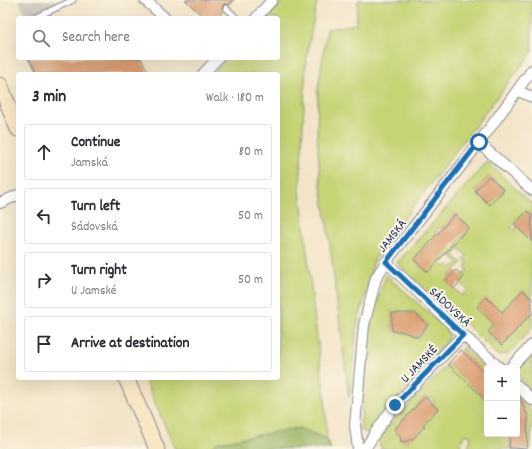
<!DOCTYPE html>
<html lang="en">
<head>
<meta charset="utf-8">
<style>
	:root { --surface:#fff; --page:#f7f7f7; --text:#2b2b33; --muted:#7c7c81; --line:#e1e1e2 }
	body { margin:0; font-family:Dekko,sans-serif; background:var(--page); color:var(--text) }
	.controls { position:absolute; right:12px; bottom:12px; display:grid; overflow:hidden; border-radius:4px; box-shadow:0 4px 16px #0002 }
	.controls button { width:36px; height:36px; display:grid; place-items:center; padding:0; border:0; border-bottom:1px solid var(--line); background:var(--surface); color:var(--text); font:20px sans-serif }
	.stop { position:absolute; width:12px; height:12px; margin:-9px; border:3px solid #1f6fb2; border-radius:50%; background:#fff }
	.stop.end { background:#1f6fb2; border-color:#fff; box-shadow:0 1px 4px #0008 }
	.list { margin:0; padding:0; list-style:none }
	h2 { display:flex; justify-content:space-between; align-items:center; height:52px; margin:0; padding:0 16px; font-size:17px }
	h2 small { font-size:13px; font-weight:400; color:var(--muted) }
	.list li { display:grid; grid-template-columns:26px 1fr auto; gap:12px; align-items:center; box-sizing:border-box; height:56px; margin:0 8px 8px; padding:0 8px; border:1px solid var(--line); border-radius:4px }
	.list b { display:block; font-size:15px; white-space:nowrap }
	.list p { margin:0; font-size:13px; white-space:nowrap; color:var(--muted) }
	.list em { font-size:13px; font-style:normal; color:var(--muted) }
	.icon { flex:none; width:22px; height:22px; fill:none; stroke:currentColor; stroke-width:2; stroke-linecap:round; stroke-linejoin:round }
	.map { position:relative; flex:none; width:532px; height:449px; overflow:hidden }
	.search { position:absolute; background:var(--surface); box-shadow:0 4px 16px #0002; left:16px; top:16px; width:264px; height:44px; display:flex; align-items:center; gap:10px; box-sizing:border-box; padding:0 14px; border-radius:4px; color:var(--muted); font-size:15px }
	.panel { position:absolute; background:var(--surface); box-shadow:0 4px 16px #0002; left:16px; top:72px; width:264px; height:308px; border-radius:4px }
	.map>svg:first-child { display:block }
	.industrial { fill:#cac3b8 }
	.green { fill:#c6d476; stroke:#70826a; fill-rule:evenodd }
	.forest { fill:#9cb667; stroke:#5c7262 }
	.building { fill:#dc9e72 }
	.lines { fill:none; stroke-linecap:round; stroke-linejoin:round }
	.lane-casing { stroke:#868a92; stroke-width:7 }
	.street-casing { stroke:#868a92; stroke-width:12 }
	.secondary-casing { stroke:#868a92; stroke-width:17 }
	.lane { stroke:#fff; stroke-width:5 }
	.street { stroke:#fff; stroke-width:10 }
	.secondary { stroke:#f9e7c3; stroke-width:15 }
	.route { stroke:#1f6fb2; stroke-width:5 }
	.labels { text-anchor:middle; stroke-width:4; stroke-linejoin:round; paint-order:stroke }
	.street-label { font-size:13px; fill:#1b2f5e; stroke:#fcf5e5 }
</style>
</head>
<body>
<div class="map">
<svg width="532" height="449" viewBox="0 0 532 449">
	<rect width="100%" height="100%" fill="#fcf5e5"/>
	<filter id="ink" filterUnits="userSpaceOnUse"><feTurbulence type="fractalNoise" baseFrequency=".025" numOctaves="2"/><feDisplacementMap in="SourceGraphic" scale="8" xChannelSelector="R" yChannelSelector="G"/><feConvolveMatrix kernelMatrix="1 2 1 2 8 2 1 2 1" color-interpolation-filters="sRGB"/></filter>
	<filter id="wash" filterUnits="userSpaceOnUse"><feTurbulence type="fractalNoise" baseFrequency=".012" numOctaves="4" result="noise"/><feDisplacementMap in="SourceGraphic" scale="16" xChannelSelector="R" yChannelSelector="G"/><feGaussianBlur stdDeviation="0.9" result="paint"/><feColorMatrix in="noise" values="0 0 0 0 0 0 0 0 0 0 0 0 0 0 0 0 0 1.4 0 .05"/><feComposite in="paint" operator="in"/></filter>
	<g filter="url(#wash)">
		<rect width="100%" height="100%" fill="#f2e4c7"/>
		<path class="industrial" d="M 19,0 L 63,0 L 30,18 L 26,18 Z"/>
		<g class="green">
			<path d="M 284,0 L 313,0 L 317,1 L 306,60 L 300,190 L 313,305 L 325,399 L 327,439 L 299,428 L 219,442 L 208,449 L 175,449 L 144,378 L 278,378 L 278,74 L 212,74 L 227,58 L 278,58 L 278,18 L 266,18 Z"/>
			<path d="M 358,0 L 532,0 L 532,52 L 401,222 L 374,260 L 357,327 L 349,397 L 330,245 L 320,178 L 317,133 L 318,89 L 327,29 L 356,24 Z"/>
			<path d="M 487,162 L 532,204 L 532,216 L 527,211 L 511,227 L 514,230 L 520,225 L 521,231 L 531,241 L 532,241 L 532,299 L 523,290 L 510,304 L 526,319 L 532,313 L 532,328 L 508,354 L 497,355 L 466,324 L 460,322 L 397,263 ZM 489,176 L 504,190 L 490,205 L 475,191 ZM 455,214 L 470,228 L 457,243 L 459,244 L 453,250 L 435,232 L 440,227 L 442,228 ZM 429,243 L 442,256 L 427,272 L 414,260 ZM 460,249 L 467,256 L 464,260 L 468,263 L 465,267 L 468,270 L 462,276 L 464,278 L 460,282 L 468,290 L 462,296 L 446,281 L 451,275 L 451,274 L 462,263 L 454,255 ZM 449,254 L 458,262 L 452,268 L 448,264 L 445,267 L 441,263 ZM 499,320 L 513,334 L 502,345 L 495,339 L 493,342 L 489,338 L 491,335 L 488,332 Z"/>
			<path d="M 386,275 L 446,328 L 449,335 L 448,340 L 368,433 L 360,430 L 370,322 ZM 392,313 L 415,313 L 428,325 L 422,332 L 423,333 L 418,339 C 410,333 401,331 392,330 Z"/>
			<path d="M 463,347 L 487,369 L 487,375 L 461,350 Z"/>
			<path d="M 532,356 L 532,390 L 517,376 L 517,371 Z"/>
			<path d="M 448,364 L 487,401 L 487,434 L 510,434 L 510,448 L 526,448 L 517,396 L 528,406 L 532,415 L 531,449 L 468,449 L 471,436 L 464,434 L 460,447 L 466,449 L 381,449 L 378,437 ZM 425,397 L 429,400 L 431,398 L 434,401 L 432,403 L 438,409 L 423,424 L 425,426 L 407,442 L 403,441 L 400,439 L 401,436 L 394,429 L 410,413 L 411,413 L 416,406 Z"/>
		</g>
		<path class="forest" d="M 299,428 L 327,439 L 331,449 L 208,449 L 219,442 Z"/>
		<g id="blocks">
			<g class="building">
				<path d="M 185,0 L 234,0 L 229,5 L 226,4 L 223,5 L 222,8 L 223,11 L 217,18 L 205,18 Z"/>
				<path d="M 28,58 L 141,58 L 149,74 L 36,74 Z"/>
				<path d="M 489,176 L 504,190 L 490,205 L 475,191 Z"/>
				<path d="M 527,211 L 532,216 L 532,242 L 514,224 Z"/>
				<path d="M 455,214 L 469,227 L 428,272 L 414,260 Z"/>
				<path d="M 456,270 L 464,277 L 454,289 L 446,281 Z"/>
				<path d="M 523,290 L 532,299 L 532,313 L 502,345 L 488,332 L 494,325 L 477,307 L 486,297 L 502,312 Z"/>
				<path d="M 392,313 L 415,313 L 428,325 L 417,337 L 400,331 L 392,331 Z"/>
				<path d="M 461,350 L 487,375 L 487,401 L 448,364 Z"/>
				<path d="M 517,394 L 519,396 L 528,416 L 527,449 L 509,448 L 510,434 L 517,434 Z"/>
				<path d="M 425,397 L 438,409 L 423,425 L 425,426 L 412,440 L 411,439 L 407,441 L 401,442 L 400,436 L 394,430 Z"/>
			</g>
		</g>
	</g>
	<g filter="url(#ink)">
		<use href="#blocks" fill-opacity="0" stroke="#868a92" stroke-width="1"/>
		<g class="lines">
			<defs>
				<g id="lane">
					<path d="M 226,8 L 237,18"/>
					<path d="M 37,17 L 73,0"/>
				</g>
				<g id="street">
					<path d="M 145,0 L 165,18"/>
					<path d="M 256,18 L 272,0"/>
					<path d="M 203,74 L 218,58"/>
					<path d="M 518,91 L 532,97"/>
					<path d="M 479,143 L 532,190"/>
					<path d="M 0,203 L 18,195"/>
					<path d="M 386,262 L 463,335 L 500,368"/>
					<path d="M 510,368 L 532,345"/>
					<path d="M 517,385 L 532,400"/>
					<path d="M 358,449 L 355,425 L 364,325 L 376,278 L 386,262 L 479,143 L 532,70"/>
					<path d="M 365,449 L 375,433 L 395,405 L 463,335"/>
				</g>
				<g id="secondary">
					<path d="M 0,85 L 18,129"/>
					<path d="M 126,378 L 157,449"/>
				</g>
			</defs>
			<use href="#lane" class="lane-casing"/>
			<use href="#street" class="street-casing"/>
			<use href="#secondary" class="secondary-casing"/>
			<use href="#lane" class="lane"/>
			<use href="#street" class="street"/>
			<use href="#secondary" class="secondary"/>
		</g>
	</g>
	<g class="lines" filter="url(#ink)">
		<path class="route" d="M 395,405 L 463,335 L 386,262 L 479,142"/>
	</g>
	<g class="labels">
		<g class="street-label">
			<text transform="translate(391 235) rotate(-52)" y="5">JAMSKÁ</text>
			<text transform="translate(451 306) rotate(43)" y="5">SÁDOVSKÁ</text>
			<text transform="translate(418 363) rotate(-46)" y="5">U JAMSKÉ</text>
		</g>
	</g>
</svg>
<div class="controls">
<button>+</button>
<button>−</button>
</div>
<div class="stop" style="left:479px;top:142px"></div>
<div class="stop end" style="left:395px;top:405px"></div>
<div class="search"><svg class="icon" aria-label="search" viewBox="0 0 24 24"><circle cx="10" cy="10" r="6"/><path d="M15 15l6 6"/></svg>Search here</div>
<section class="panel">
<h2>3 min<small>Walk · 180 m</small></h2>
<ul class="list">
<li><svg class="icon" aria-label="ahead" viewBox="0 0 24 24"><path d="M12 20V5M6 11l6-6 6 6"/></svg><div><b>Continue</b><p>Jamská</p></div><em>80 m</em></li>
<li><svg class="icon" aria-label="left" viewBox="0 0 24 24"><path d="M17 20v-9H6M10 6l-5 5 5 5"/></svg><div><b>Turn left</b><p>Sádovská</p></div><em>50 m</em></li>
<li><svg class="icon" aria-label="right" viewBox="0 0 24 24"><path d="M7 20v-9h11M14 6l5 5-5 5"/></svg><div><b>Turn right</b><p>U Jamské</p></div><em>50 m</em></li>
<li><svg class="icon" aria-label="arrive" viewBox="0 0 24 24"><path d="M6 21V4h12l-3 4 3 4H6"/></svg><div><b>Arrive at destination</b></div></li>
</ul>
</section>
</div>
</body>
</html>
